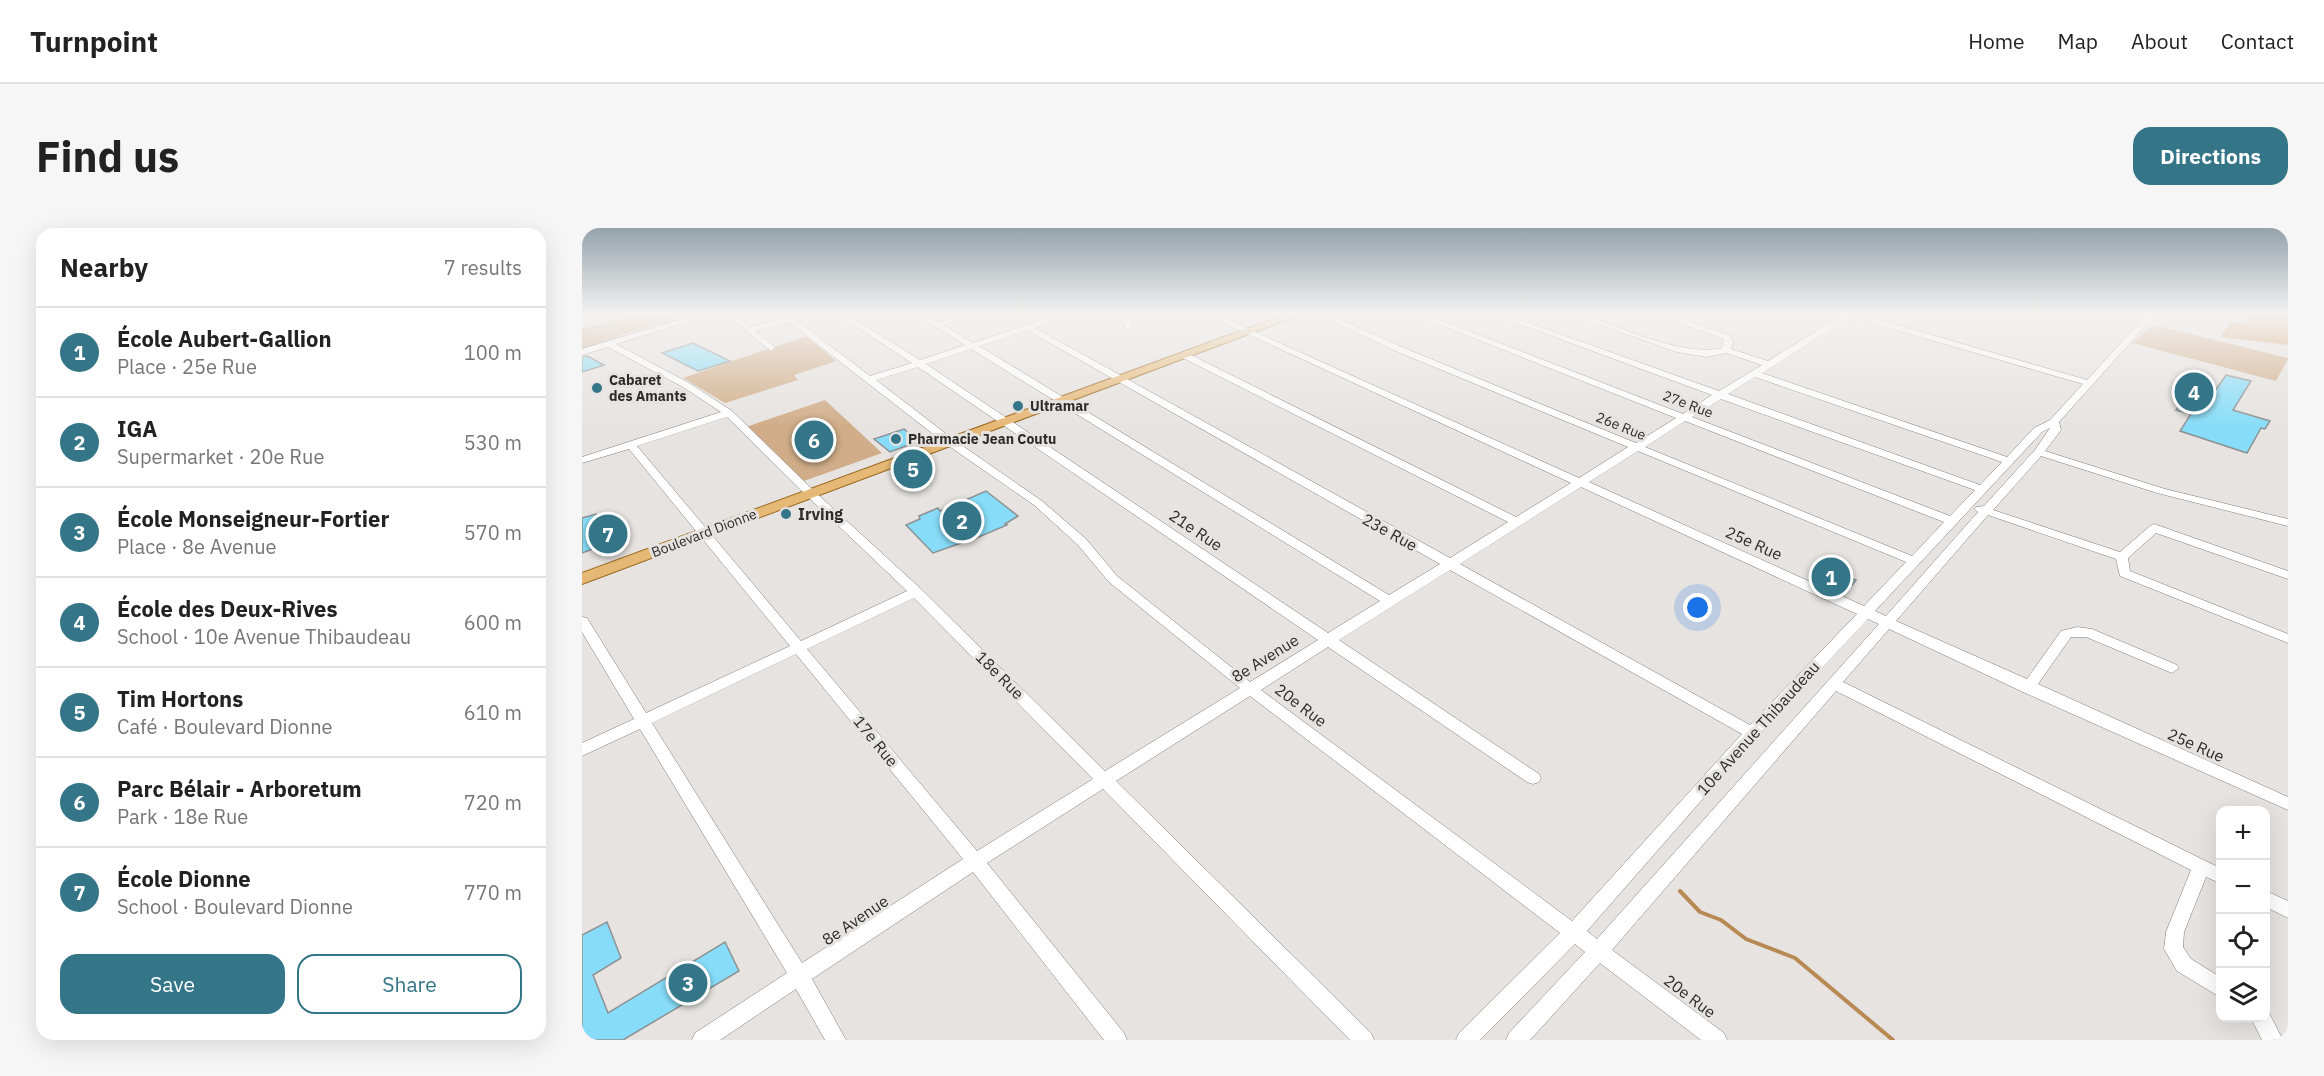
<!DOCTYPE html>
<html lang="en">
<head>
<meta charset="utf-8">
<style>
	:root { --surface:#fff; --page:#f6f6f6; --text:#222; --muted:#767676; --line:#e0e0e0; --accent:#347588 }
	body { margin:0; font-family:"IBM Plex Sans",sans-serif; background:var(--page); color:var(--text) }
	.controls { position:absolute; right:18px; bottom:18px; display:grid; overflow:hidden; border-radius:12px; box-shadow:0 6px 24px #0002 }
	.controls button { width:54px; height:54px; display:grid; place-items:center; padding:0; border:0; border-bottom:2px solid var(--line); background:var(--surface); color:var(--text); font:30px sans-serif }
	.you { position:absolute; left:1116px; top:380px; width:21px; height:21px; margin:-15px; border:4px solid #fff; border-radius:50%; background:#1a73e8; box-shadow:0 0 0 9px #1a73e833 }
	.badge { display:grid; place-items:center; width:39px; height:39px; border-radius:50%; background:var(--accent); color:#fff; font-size:20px; font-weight:700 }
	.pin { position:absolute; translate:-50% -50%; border:3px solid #fff; box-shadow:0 2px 6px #0006 }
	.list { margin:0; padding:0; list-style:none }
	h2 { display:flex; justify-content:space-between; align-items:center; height:78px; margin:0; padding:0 24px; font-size:26px }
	h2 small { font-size:20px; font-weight:400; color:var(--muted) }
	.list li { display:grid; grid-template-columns:39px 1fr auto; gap:18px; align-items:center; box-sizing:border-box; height:90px; padding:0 24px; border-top:2px solid var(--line) }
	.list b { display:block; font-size:22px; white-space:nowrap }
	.list p { margin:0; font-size:20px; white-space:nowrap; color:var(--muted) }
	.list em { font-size:20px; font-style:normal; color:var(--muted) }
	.actions { display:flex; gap:12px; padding:18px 24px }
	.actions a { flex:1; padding:14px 0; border:2px solid var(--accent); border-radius:18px; text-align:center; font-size:21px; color:var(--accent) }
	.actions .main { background:var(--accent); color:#fff }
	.icon { flex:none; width:33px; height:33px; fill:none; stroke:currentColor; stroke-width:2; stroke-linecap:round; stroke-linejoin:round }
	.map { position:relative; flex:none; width:1706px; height:812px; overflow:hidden; border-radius:18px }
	header { display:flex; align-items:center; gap:36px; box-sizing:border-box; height:84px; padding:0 30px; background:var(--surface); border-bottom:2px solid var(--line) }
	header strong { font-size:28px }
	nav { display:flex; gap:33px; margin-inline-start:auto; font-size:21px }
	.intro { display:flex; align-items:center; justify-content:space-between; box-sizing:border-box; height:144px; padding:0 36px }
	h1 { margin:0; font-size:42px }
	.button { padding:15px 27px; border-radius:18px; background:var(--accent); color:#fff; font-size:21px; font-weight:700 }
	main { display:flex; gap:36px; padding:0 36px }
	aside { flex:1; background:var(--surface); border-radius:18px; box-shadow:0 6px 24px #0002 }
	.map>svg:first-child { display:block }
	.green { fill:#d0ad88 }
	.forest { fill:#d2a16b }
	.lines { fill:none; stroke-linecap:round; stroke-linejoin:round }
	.stream { stroke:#b88953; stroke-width:4 }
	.building { fill:#87ddf9; stroke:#8d9192; stroke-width:1.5 }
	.minor-casing { stroke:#7f7c79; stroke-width:1 }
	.major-casing { stroke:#9a681f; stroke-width:2 }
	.minor { fill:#fff; fill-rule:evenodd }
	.major { fill:#e6b875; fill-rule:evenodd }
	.poi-dot { fill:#347588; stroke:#e6e3e0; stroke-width:2 }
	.labels { text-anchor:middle; stroke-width:6; stroke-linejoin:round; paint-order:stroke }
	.far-poi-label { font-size:14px; font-weight:bold; fill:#2d2c2b; stroke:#e6e3e0; text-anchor:start }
	.far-street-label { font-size:14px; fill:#2d2c2b; stroke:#e6e3e0 }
	.poi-label { font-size:16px; font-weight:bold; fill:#2d2c2b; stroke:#e6e3e0; text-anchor:start }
	.street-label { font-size:16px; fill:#2d2c2b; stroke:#e6e3e0 }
</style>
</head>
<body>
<header>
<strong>Turnpoint</strong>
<nav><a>Home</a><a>Map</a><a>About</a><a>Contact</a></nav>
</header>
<div class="intro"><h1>Find us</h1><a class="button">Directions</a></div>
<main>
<aside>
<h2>Nearby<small>7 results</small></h2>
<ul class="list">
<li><span class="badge">1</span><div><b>École Aubert-Gallion</b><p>Place · 25e Rue</p></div><em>100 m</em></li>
<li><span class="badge">2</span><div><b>IGA</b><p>Supermarket · 20e Rue</p></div><em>530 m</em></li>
<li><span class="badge">3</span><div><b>École Monseigneur-Fortier</b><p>Place · 8e Avenue</p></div><em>570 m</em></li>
<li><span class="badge">4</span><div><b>École des Deux-Rives</b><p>School · 10e Avenue Thibaudeau</p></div><em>600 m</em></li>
<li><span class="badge">5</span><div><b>Tim Hortons</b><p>Café · Boulevard Dionne</p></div><em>610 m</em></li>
<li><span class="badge">6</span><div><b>Parc Bélair - Arboretum</b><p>Park · 18e Rue</p></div><em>720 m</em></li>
<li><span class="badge">7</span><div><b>École Dionne</b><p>School · Boulevard Dionne</p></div><em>770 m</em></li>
</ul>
<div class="actions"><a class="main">Save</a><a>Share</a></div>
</aside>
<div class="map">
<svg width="1706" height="812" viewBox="0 0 1706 812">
	<rect width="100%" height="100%" fill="#e6e3e0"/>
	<g class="green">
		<path d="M 57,85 L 118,85 L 43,106 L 0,121 L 0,101 Z"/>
		<path d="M 1572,97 L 1706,130 L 1706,131 L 1694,153 L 1550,115 Z"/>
		<path d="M 224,108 L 254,133 L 212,147 L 216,152 L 143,175 L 101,150 Z"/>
		<path d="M 243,172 L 300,225 L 222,253 L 164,199 Z"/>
	</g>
	<path class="forest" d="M 1668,85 L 1706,85 L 1706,117 L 1639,109 L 1648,93 L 1664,95 Z"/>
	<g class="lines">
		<path class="stream" d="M 1098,663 L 1118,684 L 1139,692 L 1164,711 L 1213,730 L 1311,812"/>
	</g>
	<g class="building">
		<path d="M 111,115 L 148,133 L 116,143 L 80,125 Z"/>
		<path d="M 5,128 L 22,137 L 0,144 L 0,129 Z"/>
		<path d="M 1644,147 L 1669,153 L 1651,182 L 1688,193 L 1683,201 L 1679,200 L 1665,225 L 1598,203 L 1609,186 L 1594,182 L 1603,170 L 1624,176 Z"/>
		<path d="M 322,201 L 337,213 L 308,224 L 292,211 Z"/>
		<path d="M 404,263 L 436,288 L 423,296 L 425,297 L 392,311 L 387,309 L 382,314 L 351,325 L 324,297 L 338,291 L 337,288 L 356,280 L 358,283 Z"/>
		<path d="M 14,286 L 27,305 L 38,301 L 43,309 L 0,325 L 0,290 Z"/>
		<path d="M 1242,334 L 1257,340 L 1256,342 L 1260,344 L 1259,346 L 1274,352 L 1266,362 L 1230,347 Z"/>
		<path d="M 25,694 L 39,730 L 11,747 L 26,785 L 143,714 L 157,743 L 41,812 L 0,812 L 0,707 Z"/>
	</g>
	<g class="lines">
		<defs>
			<g id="minor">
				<path d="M 121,85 L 135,85 L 34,116 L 107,155 L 150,183 L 232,263 L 339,361 L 523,543 L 658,460 L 527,354 L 496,317 L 452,277 L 364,216 L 207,94 L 173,103 L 192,118 L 193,120 L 189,123 L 142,85 L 151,85 L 169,99 L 221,85 L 235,85 L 214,92 L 288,148 L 330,135 L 253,85 L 263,85 L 338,132 L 383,117 L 331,85 L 341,85 L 356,94 L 383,85 L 396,85 L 362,97 L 391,115 L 480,85 L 493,85 L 453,100 L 868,330 L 926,294 L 601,130 L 601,126 L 607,126 L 934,289 L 989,255 L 620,85 L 631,85 L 997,250 L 1046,219 L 816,124 L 733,85 L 744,85 L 822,120 L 1054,215 L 1094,190 L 828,85 L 840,85 L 1101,186 L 1130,167 L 907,85 L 919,85 L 1137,163 L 1180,137 L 1144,125 L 1125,129 L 1095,124 L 985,85 L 998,85 C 1037,99 1100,129 1140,120 L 1142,111 L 1071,85 L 1084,85 L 1149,108 L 1151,115 L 1149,121 L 1186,133 L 1263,85 L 1274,85 L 1505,152 L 1558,94 L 1525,85 L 1541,85 L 1562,90 L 1566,85 L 1575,85 L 1477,194 L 1479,202 L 1463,223 L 1583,261 L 1706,291 L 1706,298 L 1575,265 L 1459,228 L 1411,282 L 1538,324 L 1568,298 L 1572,296 L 1706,343 L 1706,351 L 1574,305 L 1546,330 L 1548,343 L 1706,406 L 1706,415 L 1538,348 L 1534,331 L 1406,287 L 1314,393 L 1445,451 L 1479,403 L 1495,399 L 1510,401 L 1595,437 L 1597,440 L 1590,445 L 1504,409 L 1489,409 L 1456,456 L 1706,569 L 1706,582 L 1441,464 L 1307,401 L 1261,454 L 1638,640 L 1638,655 L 1624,649 L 1602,704 L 1601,719 L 1609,731 L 1638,749 L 1638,769 L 1595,743 L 1582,721 L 1584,704 L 1609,642 L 1254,463 L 1030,722 L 1142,805 L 1145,812 L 1119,812 L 1018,735 L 948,812 L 924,812 L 927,805 L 1003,724 L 993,716 L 898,812 L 874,812 L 877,805 L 978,705 L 668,468 L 534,553 L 789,805 L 792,812 L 768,812 L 521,561 L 405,635 L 542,805 L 545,812 L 522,812 L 391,644 L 230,751 L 264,812 L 243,812 L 214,761 L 138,812 L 110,812 L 113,805 L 205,745 L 58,501 L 0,528 L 0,515 L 52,491 L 0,404 L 0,389 L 5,390 L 64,485 L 208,418 L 47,221 L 0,235 L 0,229 L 139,184 L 101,159 L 26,119 L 0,127 L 0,121 ZM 1269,89 L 1501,156 L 1468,192 L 1452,200 L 1425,229 L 1180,145 ZM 445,102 L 858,336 L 807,367 L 397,118 ZM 389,121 L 798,373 L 746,405 L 344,136 ZM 336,139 L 736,412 L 668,454 L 535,348 L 504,311 L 460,273 L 372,212 L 294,152 ZM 1173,149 L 1420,234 L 1398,257 L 1146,166 ZM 1139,171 L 1393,262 L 1368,288 L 1110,189 ZM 145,189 L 224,267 L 325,363 L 219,413 L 55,218 ZM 1103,193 L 1362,294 L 1330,328 L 1063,219 ZM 1468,200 L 1453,222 L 1402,278 L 1394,279 L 1392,281 L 1396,284 L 1304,388 L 1293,383 L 1460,204 ZM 1056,223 L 1324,334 L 1282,378 L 1007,254 ZM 999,259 L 1275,386 L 1168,497 L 878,336 ZM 868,342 L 1160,506 L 990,693 L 679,462 L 746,419 L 945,554 L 951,556 L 957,554 L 959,550 L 957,546 L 757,412 ZM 332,370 L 511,551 L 395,623 L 225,421 ZM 1286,391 L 1297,396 L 1015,711 L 1005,703 L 1175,509 ZM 214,426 L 381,631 L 220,735 L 70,495 Z"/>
				<path d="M 537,85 L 545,85 L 551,99 L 550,101 L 544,101 Z"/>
				<path d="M 1684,663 L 1706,673 L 1706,690 L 1684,679 Z"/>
				<path d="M 1684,782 L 1686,783 L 1701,812 L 1680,812 L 1669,790 L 1684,790 Z"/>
			</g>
			<path id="major" d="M 707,85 L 723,85 L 0,356 L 0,345 Z"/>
		</defs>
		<use href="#minor" class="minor-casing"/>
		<use href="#major" class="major-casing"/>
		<use href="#minor" class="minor"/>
		<use href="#major" class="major"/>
	</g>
	<linearGradient id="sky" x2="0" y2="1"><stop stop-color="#95a3ac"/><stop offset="0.43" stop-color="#f4f2f1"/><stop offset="1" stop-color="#f4f2f1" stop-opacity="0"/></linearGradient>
	<rect width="1706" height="199" fill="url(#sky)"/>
	<g class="poi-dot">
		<circle cx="15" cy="160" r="6"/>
		<circle cx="436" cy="178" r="6"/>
		<circle cx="314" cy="211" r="6"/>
		<circle cx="204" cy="286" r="6"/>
	</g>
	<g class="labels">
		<g class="far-poi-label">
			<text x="27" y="157">Cabaret<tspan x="27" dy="16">des Amants</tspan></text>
			<text x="448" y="183">Ultramar</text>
			<text x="326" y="216">Pharmacie Jean Coutu</text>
		</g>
		<g class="far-street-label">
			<text transform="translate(1106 176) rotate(21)" y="5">27e Rue</text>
			<text transform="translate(1039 198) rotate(22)" y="5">26e Rue</text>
			<text transform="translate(122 305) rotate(-21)" y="5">Boulevard Dionne</text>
		</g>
		<g class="poi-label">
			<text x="216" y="292">Irving</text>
		</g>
		<g class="street-label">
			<text transform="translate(614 302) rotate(34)" y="6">21e Rue</text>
			<text transform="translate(808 304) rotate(29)" y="6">23e Rue</text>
			<text transform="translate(1172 315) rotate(24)" y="6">25e Rue</text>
			<text transform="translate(683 430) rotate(-32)" y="6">8e Avenue</text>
			<text transform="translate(418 447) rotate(45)" y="6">18e Rue</text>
			<text transform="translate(719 477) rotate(37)" y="6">20e Rue</text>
			<text transform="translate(1176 500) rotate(-48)" y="6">10e Avenue Thibaudeau</text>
			<text transform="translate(294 513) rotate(51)" y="6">17e Rue</text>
			<text transform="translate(1614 517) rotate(24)" y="6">25e Rue</text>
			<text transform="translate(273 692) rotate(-34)" y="6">8e Avenue</text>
			<text transform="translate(1108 768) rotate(37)" y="6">20e Rue</text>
		</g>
	</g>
</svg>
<div class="controls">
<button>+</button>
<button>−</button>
<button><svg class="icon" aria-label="locate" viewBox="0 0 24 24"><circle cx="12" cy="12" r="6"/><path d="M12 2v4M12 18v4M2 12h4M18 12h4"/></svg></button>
<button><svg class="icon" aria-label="layers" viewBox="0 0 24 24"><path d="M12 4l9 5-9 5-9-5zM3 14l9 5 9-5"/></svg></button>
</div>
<div class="you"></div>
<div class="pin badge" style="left:1249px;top:349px">1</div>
<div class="pin badge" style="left:380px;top:293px">2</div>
<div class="pin badge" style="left:106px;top:755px">3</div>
<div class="pin badge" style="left:1612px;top:164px">4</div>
<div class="pin badge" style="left:331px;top:241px">5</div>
<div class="pin badge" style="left:232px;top:212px">6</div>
<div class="pin badge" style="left:26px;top:306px">7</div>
</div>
</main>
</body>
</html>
